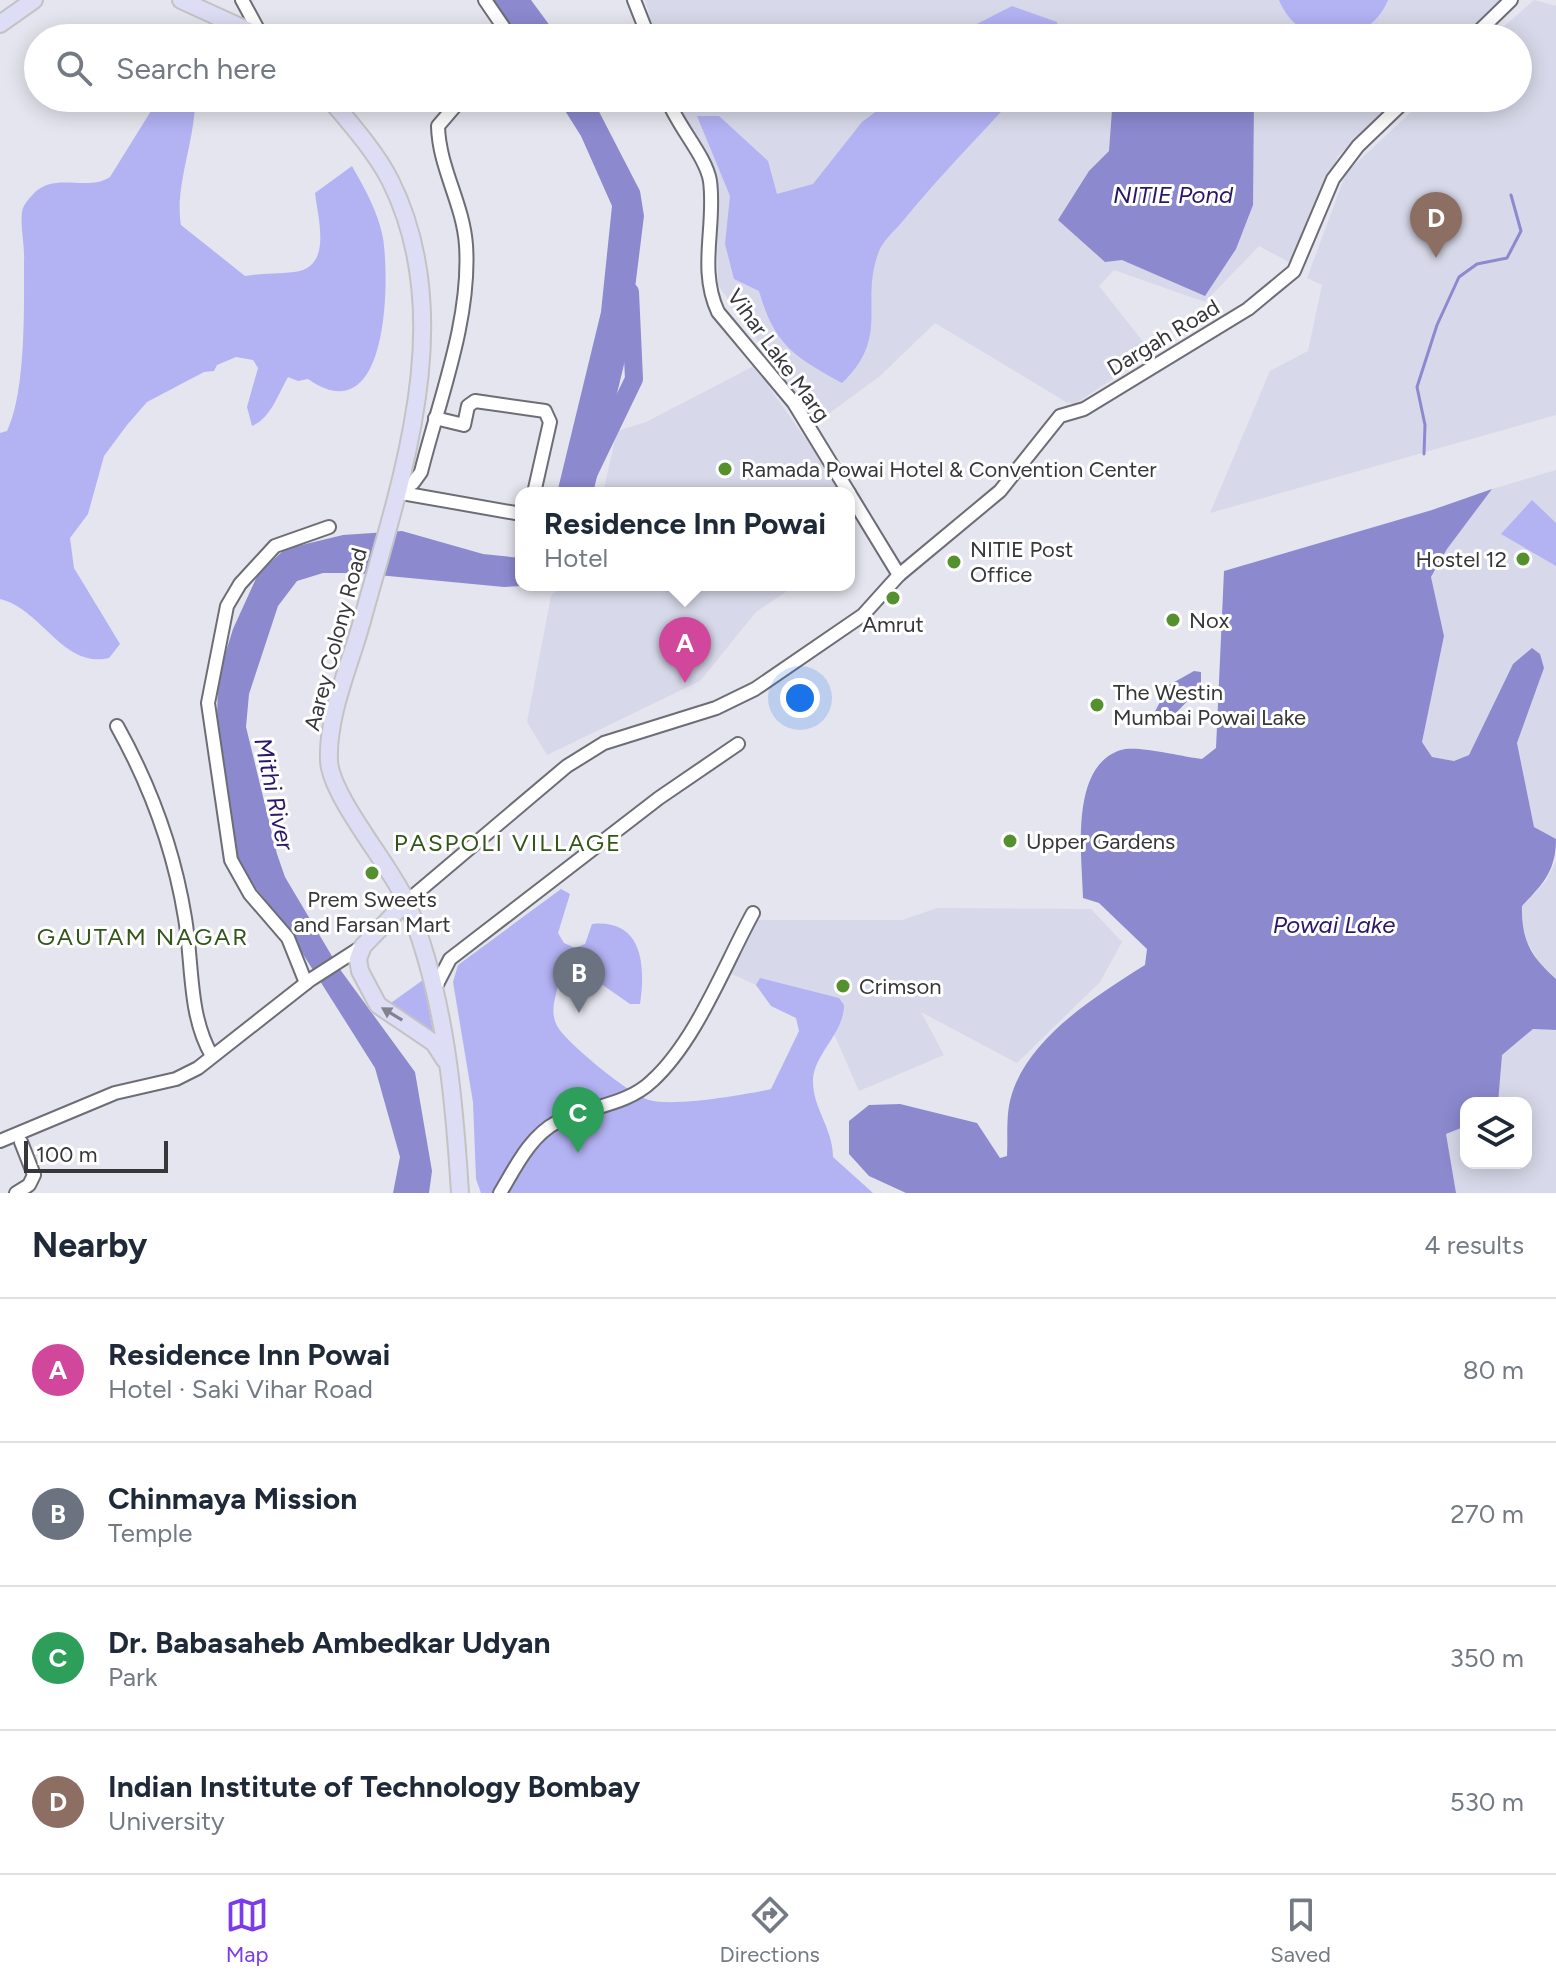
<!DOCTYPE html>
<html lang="en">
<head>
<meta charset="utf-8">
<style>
	:root { --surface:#fff; --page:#f6f6f7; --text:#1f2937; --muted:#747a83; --line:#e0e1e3; --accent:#7c3aed }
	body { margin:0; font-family:Figtree,sans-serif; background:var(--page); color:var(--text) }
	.controls { position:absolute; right:24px; bottom:24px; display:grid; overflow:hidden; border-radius:16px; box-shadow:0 4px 20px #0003 }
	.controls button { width:72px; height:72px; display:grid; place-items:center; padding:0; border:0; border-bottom:2px solid var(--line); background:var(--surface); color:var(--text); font:40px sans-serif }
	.scale { position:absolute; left:24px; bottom:20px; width:144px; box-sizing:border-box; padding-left:8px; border:4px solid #37373b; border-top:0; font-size:22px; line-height:28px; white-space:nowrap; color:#37373b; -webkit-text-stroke:6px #fff; paint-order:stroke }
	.you { position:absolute; left:800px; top:698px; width:28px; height:28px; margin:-20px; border:6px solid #fff; border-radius:50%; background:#1a73e8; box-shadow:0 0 0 12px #1a73e833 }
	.badge { display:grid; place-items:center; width:52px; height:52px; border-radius:50%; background:var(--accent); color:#fff; font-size:26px; font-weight:700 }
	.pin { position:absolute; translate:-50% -66px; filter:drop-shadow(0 2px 4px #0008) }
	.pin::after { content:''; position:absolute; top:42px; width:28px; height:24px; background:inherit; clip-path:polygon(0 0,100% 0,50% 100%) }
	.popup { position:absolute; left:515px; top:487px; width:340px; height:104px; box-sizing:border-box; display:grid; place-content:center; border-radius:16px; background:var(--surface); filter:drop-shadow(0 2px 6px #0005); font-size:26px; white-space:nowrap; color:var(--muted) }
	.popup b { font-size:30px; color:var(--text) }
	.popup::after { content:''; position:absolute; left:50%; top:100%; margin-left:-16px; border:16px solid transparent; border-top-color:var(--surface) }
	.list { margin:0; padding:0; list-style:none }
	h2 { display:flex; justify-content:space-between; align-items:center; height:104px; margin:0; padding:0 32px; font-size:34px }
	h2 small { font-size:26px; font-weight:400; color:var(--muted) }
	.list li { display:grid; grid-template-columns:52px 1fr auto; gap:24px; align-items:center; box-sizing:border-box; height:144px; padding:0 32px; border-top:2px solid var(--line) }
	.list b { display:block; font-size:30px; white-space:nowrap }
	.list p { margin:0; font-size:26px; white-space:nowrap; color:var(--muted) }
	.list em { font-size:26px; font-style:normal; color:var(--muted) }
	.icon { flex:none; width:44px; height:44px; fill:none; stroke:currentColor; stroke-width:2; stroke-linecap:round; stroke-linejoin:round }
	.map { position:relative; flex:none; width:1556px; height:1193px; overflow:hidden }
	.search { position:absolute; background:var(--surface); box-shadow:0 4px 20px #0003; left:24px; right:24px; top:24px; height:88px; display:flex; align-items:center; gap:20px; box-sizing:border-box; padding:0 28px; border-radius:44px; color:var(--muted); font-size:30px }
	.sheet { height:680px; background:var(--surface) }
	nav { display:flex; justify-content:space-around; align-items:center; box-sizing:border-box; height:112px; border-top:2px solid var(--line); background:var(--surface); font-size:22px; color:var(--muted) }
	nav a { display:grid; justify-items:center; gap:4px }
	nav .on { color:var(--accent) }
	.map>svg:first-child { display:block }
	.built { fill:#d7d8e9 }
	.green { fill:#b3b2f3 }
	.water { fill:#8c89cf }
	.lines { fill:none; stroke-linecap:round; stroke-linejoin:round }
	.stream { stroke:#8c89cf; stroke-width:3 }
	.river { stroke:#8c89cf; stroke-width:18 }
	.minor-casing { stroke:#6d6d76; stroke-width:16 }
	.major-casing { stroke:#c3c3c4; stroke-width:20 }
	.minor { stroke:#fff; stroke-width:12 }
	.major { stroke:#ddddf5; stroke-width:16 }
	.oneway { fill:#82828f }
	.poi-dot { fill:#55902e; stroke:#fff; stroke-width:3 }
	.labels { text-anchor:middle; stroke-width:6; stroke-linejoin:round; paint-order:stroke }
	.street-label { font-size:22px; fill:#37373b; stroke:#fff }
	.poi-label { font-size:22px; fill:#37373b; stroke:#fff; text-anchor:start }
	.water-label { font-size:24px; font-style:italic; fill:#2a1769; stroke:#fff }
	.neighbourhood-label { font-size:24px; letter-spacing:2px; fill:#315618; stroke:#fff }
</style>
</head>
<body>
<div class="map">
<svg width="1556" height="1193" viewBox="0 0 1556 1193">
	<rect width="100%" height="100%" fill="#e5e5ef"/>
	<g class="built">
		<path d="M 645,0 L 1501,0 L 1464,38 L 656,38 Z"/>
		<path d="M 1534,0 L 1556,6 L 1556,415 L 1210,513 L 1270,371 L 1308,351 L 1322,285 L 1307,278 L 1346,173 L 1426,98 L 1518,98 L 1518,38 L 1491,38 Z"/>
		<path d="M 676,98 L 1401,98 L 1338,156 L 1301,245 L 1289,262 L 1259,246 L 1205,302 L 1114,270 L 1099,286 L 1152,353 L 1075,404 L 1066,402 L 935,323 L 880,376 L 816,423 L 718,285 L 716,173 L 684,121 Z"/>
		<path d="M 754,366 L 844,493 L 603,493 L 617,431 L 646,422 Z"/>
		<path d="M 1556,470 L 1556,839 L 1534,827 L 1517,743 L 1544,668 L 1513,664 L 1469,755 L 1454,761 L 1432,757 L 1422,742 L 1444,636 L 1431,578 L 1447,549 L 1492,489 Z"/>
		<path d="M 562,585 L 796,585 L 756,612 L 700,681 L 547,755 L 527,722 L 551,596 Z"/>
		<path d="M 1556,861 L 1556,979 L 1540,964 L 1522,933 L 1522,906 L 1546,881 Z"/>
		<path d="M 937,908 L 1091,909 L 1122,942 L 1100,982 L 1017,1063 L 921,1012 L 944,1055 L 859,1091 L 827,1018 L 730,973 L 756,920 L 903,920 Z"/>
		<path d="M 1533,1029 L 1556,1030 L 1556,1193 L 1456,1193 L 1445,1134 L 1466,1126 L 1466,1163 L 1526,1163 L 1526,1103 L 1498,1103 L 1501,1055 Z"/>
	</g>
	<g class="green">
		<path d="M 1279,0 L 1388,0 C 1368,49 1299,51 1279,0 Z"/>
		<path d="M 1012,6 L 1057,22 L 1057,38 L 959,38 L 971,27 Z"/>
		<path d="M 159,98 L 195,98 C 196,139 174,187 181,225 L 245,276 C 261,273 277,274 294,272 C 333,268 318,219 315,193 L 352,166 C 365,189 378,212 383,238 C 390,284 388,435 308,379 L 298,381 L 288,377 C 278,394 271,418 252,426 L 247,407 L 258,368 L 253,360 L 236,357 L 217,365 L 214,371 L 204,372 L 147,402 L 127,425 L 104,456 L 88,514 L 70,538 L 74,568 L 120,644 L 109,658 C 63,669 42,609 0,599 L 0,433 L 7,431 C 26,392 24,307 24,261 C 25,246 20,228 22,212 C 23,204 30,198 35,192 C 57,172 87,192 110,177 Z"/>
		<path d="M 894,98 L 1014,98 C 976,139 937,179 902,222 C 895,230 883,241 879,251 C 859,304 891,336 842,383 C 794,356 775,346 759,291 L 734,279 L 725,244 L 730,196 L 697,116 L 719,116 L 768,161 L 777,194 L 813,184 L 862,122 Z"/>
		<path d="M 1532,500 L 1556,523 L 1556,566 L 1501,534 Z"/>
		<path d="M 561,889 L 570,894 L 558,933 L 564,943 L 575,948 L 585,944 L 592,924 C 642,919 646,964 640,1004 L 630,1004 L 577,967 C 565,970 558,982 556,994 C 553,1006 551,1017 559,1029 C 572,1047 629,1094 649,1100 C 674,1107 744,1095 771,1089 L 799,1031 L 796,1018 L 771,1006 L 756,985 L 760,978 L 839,998 L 844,1005 C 844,1033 815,1053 813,1079 C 812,1108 833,1128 833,1157 L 873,1193 L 481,1193 L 476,1179 L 473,1102 L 453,982 L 458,965 Z"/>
		<path d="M 423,980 L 434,1036 L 388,1005 Z"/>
	</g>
	<g class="water">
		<path d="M 486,0 L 531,0 L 559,38 L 515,38 Z"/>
		<path d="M 557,98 L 592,98 L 640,191 L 644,216 L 627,352 L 593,493 L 557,493 L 601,312 L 612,206 L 581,136 Z"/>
		<path d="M 1121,98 L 1254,98 L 1253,205 L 1236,249 L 1205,296 L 1122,260 L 1105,262 L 1058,220 L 1089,171 L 1109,151 L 1112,110 Z"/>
		<path d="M 1492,489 L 1447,549 L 1431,577 L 1444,636 L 1422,742 L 1432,757 L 1454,761 L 1469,755 L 1513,664 L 1532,648 L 1540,654 L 1544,668 L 1517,743 L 1534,827 L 1556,839 C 1556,871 1543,884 1522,906 C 1521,940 1531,957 1556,979 L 1556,1030 L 1533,1029 L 1502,1055 L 1498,1103 L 1466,1103 L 1466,1126 L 1446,1134 L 1456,1193 L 906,1193 L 869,1176 L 849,1154 L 849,1121 L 869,1105 L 900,1104 L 977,1123 L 1000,1158 L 1007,1156 C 1008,1138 1006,1118 1010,1101 C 1024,1040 1096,996 1145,965 L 1147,949 L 1099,903 L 1083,898 C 1082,856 1069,766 1121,750 C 1136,745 1183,757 1202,759 L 1216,748 L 1224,571 L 1432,510 Z"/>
		<path d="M 402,531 L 483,554 L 521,558 L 521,585 L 538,585 L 504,587 L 357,573 L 323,573 L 297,581 L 278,606 L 249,694 L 246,727 L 277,854 L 285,877 L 339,968 L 415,1072 L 432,1171 L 429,1193 L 393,1193 L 400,1157 L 375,1068 L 282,921 L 246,876 L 235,854 L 226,813 L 217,721 L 218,677 L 233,629 L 258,574 L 285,549 L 343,535 Z"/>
		<path d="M 1194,671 L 1201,672 L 1201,687 L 1173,716 L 1157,720 L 1152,717 L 1169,685 Z"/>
	</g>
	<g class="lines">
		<path class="stream" d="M 1424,454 L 1425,425 L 1417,387 L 1437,325 L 1459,277 L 1477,264 L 1507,258 L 1521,231 L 1511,195"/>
		<path class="river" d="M 579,493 L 634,379 L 630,292"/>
		<defs>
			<g id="minor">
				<path d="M 242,0 L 261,35"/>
				<path d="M 485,0 L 511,38"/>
				<path d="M 634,0 L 649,38"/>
				<path d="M 1472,38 L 1511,0"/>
				<path d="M 667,98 C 677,126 706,156 710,181 C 716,226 698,269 718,312 L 794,403 L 849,493"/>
				<path d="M 435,418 L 464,425 L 468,406 L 475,401 L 545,411 L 550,422 L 534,493"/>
				<path d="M 396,492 L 413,483 L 421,472 C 439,400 471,320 466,245 C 463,203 439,168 438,126 L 462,98"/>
				<path d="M 396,492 L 521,514"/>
				<path d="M 849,493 L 899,575"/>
				<path d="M 117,726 C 151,787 174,850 185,918 C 193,965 188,1015 212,1056"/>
				<path d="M 406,902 L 567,766 L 604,743 L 716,708 L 755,689 L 863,615 L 899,575 L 1000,491 L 1060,416 L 1084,409 L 1248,309 L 1294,271 L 1333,179 L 1358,146 L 1408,98"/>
				<path d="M 306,983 L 288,938 L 250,894 L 231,860 L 208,703 L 227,606 L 240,584 L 275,546 L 329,527"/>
				<path d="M 435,988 L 450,959 L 659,798 L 738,744"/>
				<path d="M 0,1141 L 115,1093 L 176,1079 L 198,1068 L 310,980 L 363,946"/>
				<path d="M 16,1193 L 29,1185 L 34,1175 L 21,1142"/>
				<path d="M 500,1193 C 515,1168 530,1136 557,1122 C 588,1106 626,1106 652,1081 C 696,1041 724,966 753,913"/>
			</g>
			<g id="major">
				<path d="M 181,0 L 264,38"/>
				<path d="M 0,24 L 34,0"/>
				<path d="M 329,98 C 350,123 375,151 390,180 C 460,319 400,482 362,621 C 350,665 327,715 329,761 C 331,797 391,866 407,903 C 445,995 454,1095 460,1193"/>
				<path d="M 406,902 L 363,946 L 358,959 L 360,971 L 378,1005 L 434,1043 L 445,1060"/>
			</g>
		</defs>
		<use href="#minor" class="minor-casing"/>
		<use href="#major" class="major-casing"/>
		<use href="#minor" class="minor"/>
		<use href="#major" class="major"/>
	</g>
	<defs><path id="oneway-solid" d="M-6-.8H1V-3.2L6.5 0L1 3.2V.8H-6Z" transform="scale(2)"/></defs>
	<use class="oneway" href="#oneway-solid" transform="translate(392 1014) rotate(-149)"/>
	<g class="poi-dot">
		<circle cx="725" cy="469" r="8"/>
		<circle cx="1523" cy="559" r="8"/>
		<circle cx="954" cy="562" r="8"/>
		<circle cx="893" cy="598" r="8"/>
		<circle cx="1173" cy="620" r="8"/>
		<circle cx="1097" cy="705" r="8"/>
		<circle cx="1010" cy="841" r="8"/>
		<circle cx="372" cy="873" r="8"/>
		<circle cx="843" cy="986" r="8"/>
	</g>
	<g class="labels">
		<g class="street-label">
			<text transform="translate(1163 337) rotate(-31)" y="8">Dargah Road</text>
			<text transform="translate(779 355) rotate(54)" y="8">Vihar Lake Marg</text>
			<text transform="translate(335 639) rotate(-75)" y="8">Aarey Colony Road</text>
		</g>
		<g class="poi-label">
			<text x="741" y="477">Ramada Powai Hotel &amp; Convention Center</text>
			<text x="970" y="557">NITIE Post<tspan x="970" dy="25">Office</tspan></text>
			<text x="1507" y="567" text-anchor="end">Hostel 12</text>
			<text x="1189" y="628">Nox</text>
			<text x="893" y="632" text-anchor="middle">Amrut</text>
			<text x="1113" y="700">The Westin<tspan x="1113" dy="25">Mumbai Powai Lake</tspan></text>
			<text x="1026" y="849">Upper Gardens</text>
			<text x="372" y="907" text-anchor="middle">Prem Sweets<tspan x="372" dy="25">and Farsan Mart</tspan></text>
			<text x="859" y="994">Crimson</text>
		</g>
		<g class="water-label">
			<text x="1173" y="203">NITIE Pond</text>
			<text transform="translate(274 794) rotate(78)" y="8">Mithi River</text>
			<text x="1334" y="933">Powai Lake</text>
		</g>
		<g class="neighbourhood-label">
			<text x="508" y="851">PASPOLI VILLAGE</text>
			<text x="143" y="945">GAUTAM NAGAR</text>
		</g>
	</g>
</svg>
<div class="controls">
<button><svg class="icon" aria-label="layers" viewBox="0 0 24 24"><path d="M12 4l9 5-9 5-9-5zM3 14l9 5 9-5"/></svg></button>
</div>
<div class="scale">100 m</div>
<div class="you"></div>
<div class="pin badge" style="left:685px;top:683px;background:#d1479c">A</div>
<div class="popup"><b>Residence Inn Powai</b>Hotel</div>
<div class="pin badge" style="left:579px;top:1013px;background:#6b7280">B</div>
<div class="pin badge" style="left:578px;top:1153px;background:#2e9e5b">C</div>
<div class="pin badge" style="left:1436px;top:258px;background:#8d6e63">D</div>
<div class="search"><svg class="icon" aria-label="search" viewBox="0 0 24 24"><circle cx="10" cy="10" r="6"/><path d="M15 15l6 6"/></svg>Search here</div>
</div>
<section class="sheet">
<h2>Nearby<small>4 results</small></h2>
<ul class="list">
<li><span class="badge" style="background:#d1479c">A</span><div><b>Residence Inn Powai</b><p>Hotel · Saki Vihar Road</p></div><em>80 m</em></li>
<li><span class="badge" style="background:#6b7280">B</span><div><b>Chinmaya Mission</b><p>Temple</p></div><em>270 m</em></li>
<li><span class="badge" style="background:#2e9e5b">C</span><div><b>Dr. Babasaheb Ambedkar Udyan</b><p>Park</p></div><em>350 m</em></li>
<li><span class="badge" style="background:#8d6e63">D</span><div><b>Indian Institute of Technology Bombay</b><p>University</p></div><em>530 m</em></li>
</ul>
</section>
<nav>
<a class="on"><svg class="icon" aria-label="map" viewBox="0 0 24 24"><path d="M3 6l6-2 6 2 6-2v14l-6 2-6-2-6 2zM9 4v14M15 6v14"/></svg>Map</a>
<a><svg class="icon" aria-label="directions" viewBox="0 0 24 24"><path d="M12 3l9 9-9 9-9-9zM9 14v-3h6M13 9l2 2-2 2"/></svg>Directions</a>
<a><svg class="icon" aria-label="saved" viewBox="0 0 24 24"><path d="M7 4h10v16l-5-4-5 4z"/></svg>Saved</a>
</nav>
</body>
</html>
